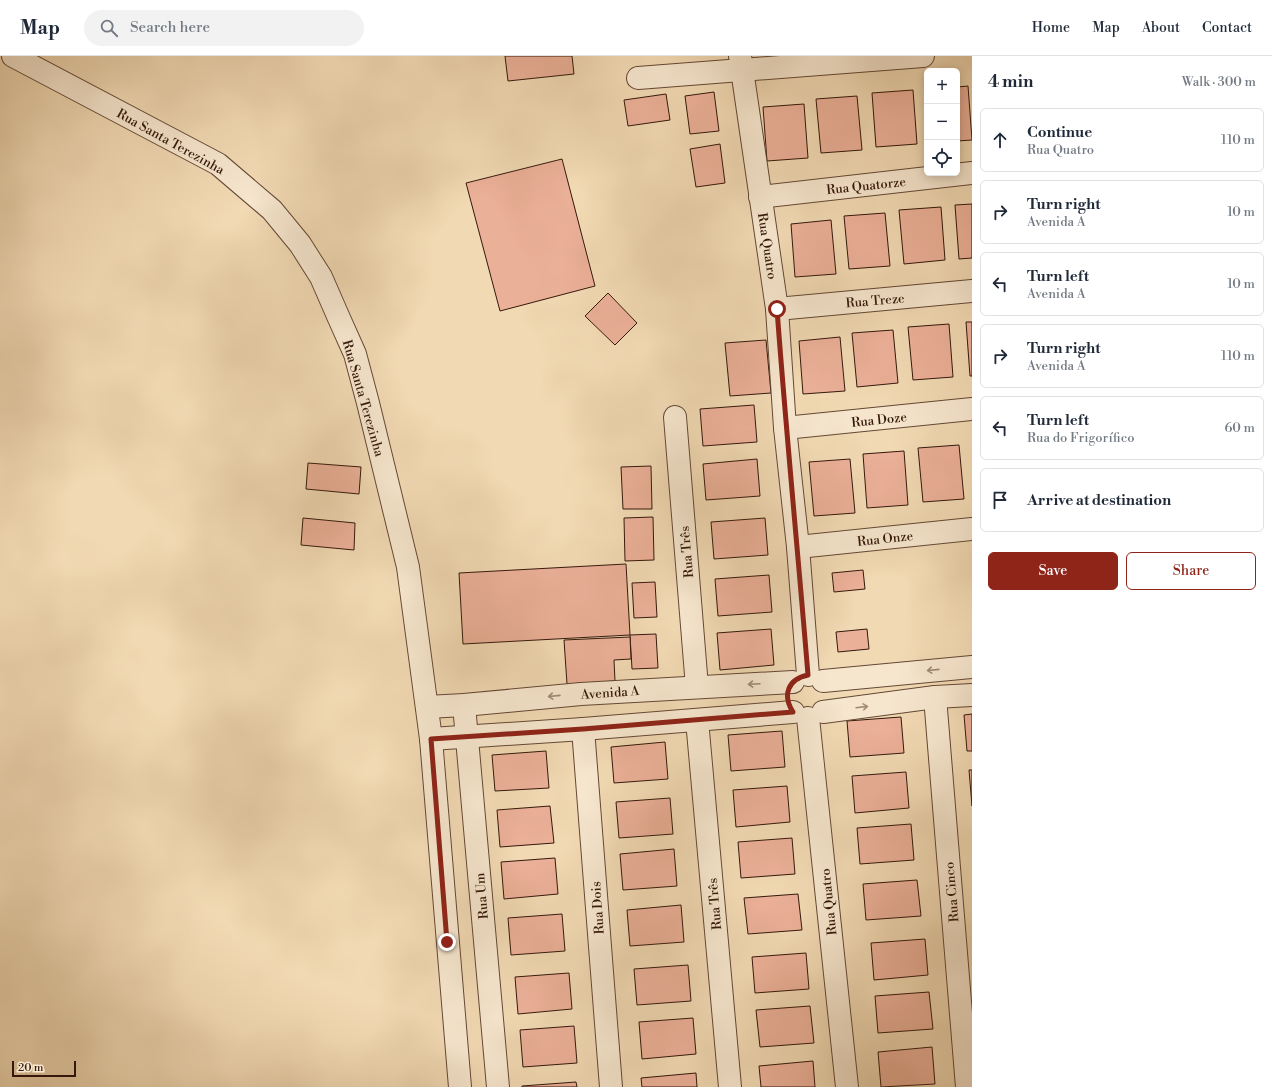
<!DOCTYPE html>
<html lang="en">
<head>
<meta charset="utf-8">
<style>
	:root { --surface:#fff; --page:#f2f2f3; --text:#1f2937; --muted:#747a83; --line:#e0e1e3; --accent:#8f2418 }
	body { margin:0; font-family:"Libre Bodoni",serif; background:var(--page); color:var(--text) }
	.controls { position:absolute; right:12px; top:12px; display:grid; overflow:hidden; border-radius:6px; box-shadow:0 2px 10px #0003 }
	.controls button { width:36px; height:36px; display:grid; place-items:center; padding:0; border:0; border-bottom:1px solid var(--line); background:var(--surface); color:var(--text); font:20px sans-serif }
	.scale { position:absolute; left:12px; bottom:10px; width:64px; box-sizing:border-box; padding-left:4px; border:2px solid #35180b; border-top:0; font-size:11px; line-height:14px; white-space:nowrap; color:#35180b; -webkit-text-stroke:3px #f6e6ce; paint-order:stroke }
	.stop { position:absolute; width:12px; height:12px; margin:-9px; border:3px solid #8f2418; border-radius:50%; background:#fff }
	.stop.end { background:#8f2418; border-color:#fff; box-shadow:0 1px 4px #0008 }
	.list { margin:0; padding:0; list-style:none }
	h2 { display:flex; justify-content:space-between; align-items:center; height:52px; margin:0; padding:0 16px; font-size:17px }
	h2 small { font-size:13px; font-weight:400; color:var(--muted) }
	.list li { display:grid; grid-template-columns:26px 1fr auto; gap:12px; align-items:center; box-sizing:border-box; height:64px; margin:0 8px 8px; padding:0 8px; border:1px solid var(--line); border-radius:6px }
	.list b { display:block; font-size:15px; white-space:nowrap }
	.list p { margin:0; font-size:13px; white-space:nowrap; color:var(--muted) }
	.list em { font-size:13px; font-style:normal; color:var(--muted) }
	.actions { display:flex; gap:8px; padding:12px 16px }
	.actions a { flex:1; padding:9px 0; border:1px solid var(--accent); border-radius:6px; text-align:center; font-size:14px; color:var(--accent) }
	.actions .main { background:var(--accent); color:#fff }
	.icon { flex:none; width:22px; height:22px; fill:none; stroke:currentColor; stroke-width:2; stroke-linecap:round; stroke-linejoin:round }
	.map { position:relative; flex:none; width:972px; height:1031px; overflow:hidden }
	header { display:flex; align-items:center; gap:24px; box-sizing:border-box; height:56px; padding:0 20px; background:var(--surface); border-bottom:1px solid var(--line) }
	header strong { font-size:19px }
	nav { display:flex; gap:22px; margin-inline-start:auto; font-size:14px }
	.search { width:280px; height:36px; background:var(--page); display:flex; align-items:center; gap:10px; box-sizing:border-box; padding:0 14px; border-radius:22px; color:var(--muted); font-size:15px }
	main { display:flex }
	aside { flex:1; background:var(--surface) }
	.map>svg:first-child { display:block }
	.building { fill:#ebb098; stroke:#35180b }
	.lines { fill:none; stroke-linecap:round; stroke-linejoin:round }
	.street-casing { stroke:#644835; stroke-width:24 }
	.street { stroke:#f6e6ce; stroke-width:22 }
	.oneway { stroke:#9f8976 }
	.route { stroke:#8f2418; stroke-width:5 }
	.labels { text-anchor:middle; stroke-width:3; stroke-linejoin:round; paint-order:stroke }
	.street-label { font-size:13px; fill:#35180b; stroke:#f6e6ce }
</style>
</head>
<body>
<header>
<strong>Map</strong>
<div class="search"><svg class="icon" aria-label="search" viewBox="0 0 24 24"><circle cx="10" cy="10" r="6"/><path d="M15 15l6 6"/></svg>Search here</div>
<nav><a>Home</a><a>Map</a><a>About</a><a>Contact</a></nav>
</header>
<main>
<div class="map">
<svg width="972" height="1031" viewBox="0 0 972 1031">
	<rect width="100%" height="100%" fill="#f1d9b3"/>
	<filter id="stains"><feTurbulence type="fractalNoise" baseFrequency=".005" numOctaves="4"/><feColorMatrix values="0 0 0 0 .2 0 0 0 0 .09 0 0 0 0 .02 0 0 0 .5 -.17"/></filter>
	<radialGradient id="worn" r=".72"><stop offset=".6" stop-color="#630" stop-opacity="0"/><stop offset="1" stop-color="#630" stop-opacity=".3"/></radialGradient>
	<g class="building">
		<path d="M 505,0 L 572,0 L 574,18 L 508,25 Z"/>
		<path d="M 968,30 L 972,84 L 957,85 L 957,31 Z"/>
		<path d="M 913,34 L 917,88 L 876,91 L 872,37 Z"/>
		<path d="M 714,36 L 719,75 L 690,78 L 685,40 Z"/>
		<path d="M 666,38 L 670,64 L 628,70 L 624,44 Z"/>
		<path d="M 857,40 L 862,94 L 821,97 L 816,43 Z"/>
		<path d="M 804,48 L 808,102 L 767,105 L 763,51 Z"/>
		<path d="M 720,88 L 725,127 L 696,131 L 690,93 Z"/>
		<path d="M 562,103 L 595,230 L 500,255 L 466,127 Z"/>
		<path d="M 972,148 L 972,202 L 959,203 L 955,149 Z"/>
		<path d="M 941,151 L 945,204 L 904,208 L 899,154 Z"/>
		<path d="M 885,157 L 890,210 L 849,213 L 844,160 Z"/>
		<path d="M 831,164 L 836,218 L 795,221 L 791,168 Z"/>
		<path d="M 608,237 L 637,267 L 615,289 L 585,260 Z"/>
		<path d="M 966,266 L 972,266 L 972,320 L 970,320 Z"/>
		<path d="M 949,268 L 953,321 L 913,324 L 908,271 Z"/>
		<path d="M 893,274 L 898,327 L 857,331 L 852,277 Z"/>
		<path d="M 840,281 L 845,335 L 803,338 L 799,285 Z"/>
		<path d="M 766,284 L 771,337 L 730,340 L 725,287 Z"/>
		<path d="M 754,349 L 757,386 L 703,390 L 700,353 Z"/>
		<path d="M 959,389 L 964,443 L 923,446 L 918,392 Z"/>
		<path d="M 904,395 L 908,449 L 867,452 L 863,398 Z"/>
		<path d="M 757,403 L 760,440 L 706,444 L 703,408 Z"/>
		<path d="M 850,403 L 855,457 L 814,460 L 809,406 Z"/>
		<path d="M 308,407 L 361,411 L 359,438 L 306,433 Z"/>
		<path d="M 651,410 L 652,453 L 623,453 L 621,411 Z"/>
		<path d="M 653,461 L 654,504 L 625,505 L 624,462 Z"/>
		<path d="M 303,462 L 355,467 L 354,494 L 301,489 Z"/>
		<path d="M 765,462 L 768,499 L 714,503 L 711,466 Z"/>
		<path d="M 626,508 L 630,579 L 463,588 L 459,517 Z"/>
		<path d="M 863,514 L 865,533 L 834,536 L 832,517 Z"/>
		<path d="M 769,519 L 772,556 L 718,560 L 715,523 Z"/>
		<path d="M 655,526 L 657,561 L 634,562 L 632,527 Z"/>
		<path d="M 771,573 L 774,609 L 720,614 L 717,577 Z"/>
		<path d="M 867,573 L 869,593 L 838,596 L 836,576 Z"/>
		<path d="M 656,578 L 658,612 L 632,613 L 630,579 Z"/>
		<path d="M 630,581 L 631,603 L 614,604 L 615,625 L 567,628 L 564,584 Z"/>
		<path d="M 972,658 L 972,695 L 967,695 L 964,659 Z"/>
		<path d="M 901,661 L 904,697 L 850,701 L 847,665 Z"/>
		<path d="M 782,675 L 785,711 L 731,715 L 728,679 Z"/>
		<path d="M 665,686 L 668,723 L 614,727 L 611,691 Z"/>
		<path d="M 546,695 L 549,732 L 495,735 L 492,699 Z"/>
		<path d="M 969,714 L 972,714 L 972,750 Z"/>
		<path d="M 906,716 L 909,752 L 855,757 L 852,720 Z"/>
		<path d="M 787,730 L 790,766 L 736,771 L 733,734 Z"/>
		<path d="M 670,742 L 673,778 L 619,782 L 616,746 Z"/>
		<path d="M 550,750 L 554,787 L 500,791 L 497,754 Z"/>
		<path d="M 911,768 L 914,804 L 860,808 L 857,772 Z"/>
		<path d="M 792,782 L 795,818 L 741,822 L 738,786 Z"/>
		<path d="M 674,793 L 677,830 L 623,834 L 620,798 Z"/>
		<path d="M 555,802 L 558,838 L 504,843 L 501,806 Z"/>
		<path d="M 917,824 L 921,860 L 866,864 L 863,828 Z"/>
		<path d="M 798,838 L 802,874 L 748,878 L 744,842 Z"/>
		<path d="M 681,849 L 684,886 L 630,890 L 627,854 Z"/>
		<path d="M 562,858 L 565,895 L 511,899 L 508,862 Z"/>
		<path d="M 925,883 L 928,919 L 874,924 L 871,887 Z"/>
		<path d="M 806,897 L 809,933 L 755,937 L 752,901 Z"/>
		<path d="M 688,909 L 691,945 L 637,949 L 634,913 Z"/>
		<path d="M 569,917 L 572,953 L 518,958 L 515,921 Z"/>
		<path d="M 929,936 L 933,973 L 878,977 L 875,940 Z"/>
		<path d="M 810,950 L 814,987 L 760,991 L 756,954 Z"/>
		<path d="M 693,962 L 696,998 L 642,1003 L 639,966 Z"/>
		<path d="M 574,970 L 577,1007 L 523,1011 L 520,974 Z"/>
		<path d="M 932,991 L 935,1028 L 881,1031 L 878,996 Z"/>
		<path d="M 813,1005 L 815,1031 L 761,1031 L 759,1010 Z"/>
		<path d="M 696,1017 L 697,1031 L 642,1031 L 641,1022 Z"/>
		<path d="M 576,1026 L 577,1031 L 522,1031 L 522,1030 Z"/>
	</g>
	<g class="lines">
		<defs>
			<g id="street">
				<path d="M 13,0 L 218,108 L 272,154 L 300,188 L 321,221 L 338,260 L 355,298 L 368,347 L 408,511 L 431,683 L 460,1031"/>
				<path d="M 740,0 L 777,253 L 785,372 L 798,491 L 808,619"/>
				<path d="M 638,22 L 923,0"/>
				<path d="M 760,141 L 972,117"/>
				<path d="M 777,253 L 972,235"/>
				<path d="M 675,361 L 697,631"/>
				<path d="M 785,372 L 972,353"/>
				<path d="M 798,491 L 972,473"/>
				<path d="M 823,625 L 972,611"/>
				<path d="M 935,641 L 967,1031"/>
				<path d="M 464,649 L 498,1031"/>
				<path d="M 427,651 L 464,649 L 581,638 L 793,626"/>
				<path d="M 823,656 L 935,641 L 972,639"/>
				<path d="M 808,662 L 847,1031"/>
				<path d="M 697,664 L 730,1031"/>
				<path d="M 583,673 L 611,1031"/>
				<path d="M 431,683 L 583,673 L 793,656"/>
			</g>
		</defs>
		<use href="#street" class="street-casing"/>
		<use href="#street" class="street"/>
	</g>
	<defs><path id="oneway-shaft" d="M-6 0H5M1.5-3L5.5 0L1.5 3" fill="none" stroke-width="1.6" stroke-linecap="round" stroke-linejoin="round"/></defs>
	<g class="oneway">
		<use href="#oneway-shaft" transform="translate(933 614) rotate(174)"/>
		<use href="#oneway-shaft" transform="translate(754 628) rotate(177)"/>
		<use href="#oneway-shaft" transform="translate(554 640) rotate(174)"/>
		<use href="#oneway-shaft" transform="translate(862 651) rotate(-7)"/>
	</g>
	<g class="lines">
		<path class="route" d="M 447,886 L 431,683 L 583,673 L 793,656 C 782,639 788,623 808,619 C 798,497 786,375 777,253"/>
	</g>
	<g class="labels">
		<g class="street-label">
			<text transform="translate(171 85) rotate(29)" y="5">Rua Santa Terezinha</text>
			<text transform="translate(866 129) rotate(-6)" y="5">Rua Quatorze</text>
			<text transform="translate(768 190) rotate(81)" y="5">Rua Quatro</text>
			<text transform="translate(875 244) rotate(-5)" y="5">Rua Treze</text>
			<text transform="translate(364 342) rotate(74)" y="5">Rua Santa Terezinha</text>
			<text transform="translate(879 363) rotate(-6)" y="5">Rua Doze</text>
			<text transform="translate(885 482) rotate(-6)" y="5">Rua Onze</text>
			<text transform="translate(686 496) rotate(-95)" y="5">Rua Três</text>
			<text transform="translate(610 636) rotate(-4)" y="5">Avenida A</text>
			<text transform="translate(951 836) rotate(-95)" y="5">Rua Cinco</text>
			<text transform="translate(481 840) rotate(-95)" y="5">Rua Um</text>
			<text transform="translate(828 846) rotate(-96)" y="5">Rua Quatro</text>
			<text transform="translate(714 848) rotate(-95)" y="5">Rua Três</text>
			<text transform="translate(597 852) rotate(-94)" y="5">Rua Dois</text>
		</g>
	</g>
	<rect width="100%" height="100%" filter="url(#stains)"/>
	<rect width="100%" height="100%" fill="url(#worn)"/>
</svg>
<div class="controls">
<button>+</button>
<button>−</button>
<button><svg class="icon" aria-label="locate" viewBox="0 0 24 24"><circle cx="12" cy="12" r="6"/><path d="M12 2v4M12 18v4M2 12h4M18 12h4"/></svg></button>
</div>
<div class="scale">20 m</div>
<div class="stop" style="left:777px;top:253px"></div>
<div class="stop end" style="left:447px;top:886px"></div>
</div>
<aside>
<h2>4 min<small>Walk · 300 m</small></h2>
<ul class="list">
<li><svg class="icon" aria-label="ahead" viewBox="0 0 24 24"><path d="M12 20V5M6 11l6-6 6 6"/></svg><div><b>Continue</b><p>Rua Quatro</p></div><em>110 m</em></li>
<li><svg class="icon" aria-label="right" viewBox="0 0 24 24"><path d="M7 20v-9h11M14 6l5 5-5 5"/></svg><div><b>Turn right</b><p>Avenida A</p></div><em>10 m</em></li>
<li><svg class="icon" aria-label="left" viewBox="0 0 24 24"><path d="M17 20v-9H6M10 6l-5 5 5 5"/></svg><div><b>Turn left</b><p>Avenida A</p></div><em>10 m</em></li>
<li><svg class="icon" aria-label="right" viewBox="0 0 24 24"><path d="M7 20v-9h11M14 6l5 5-5 5"/></svg><div><b>Turn right</b><p>Avenida A</p></div><em>110 m</em></li>
<li><svg class="icon" aria-label="left" viewBox="0 0 24 24"><path d="M17 20v-9H6M10 6l-5 5 5 5"/></svg><div><b>Turn left</b><p>Rua do Frigorífico</p></div><em>60 m</em></li>
<li><svg class="icon" aria-label="arrive" viewBox="0 0 24 24"><path d="M6 21V4h12l-3 4 3 4H6"/></svg><div><b>Arrive at destination</b></div></li>
</ul>
<div class="actions"><a class="main">Save</a><a>Share</a></div>
</aside>
</main>
</body>
</html>
